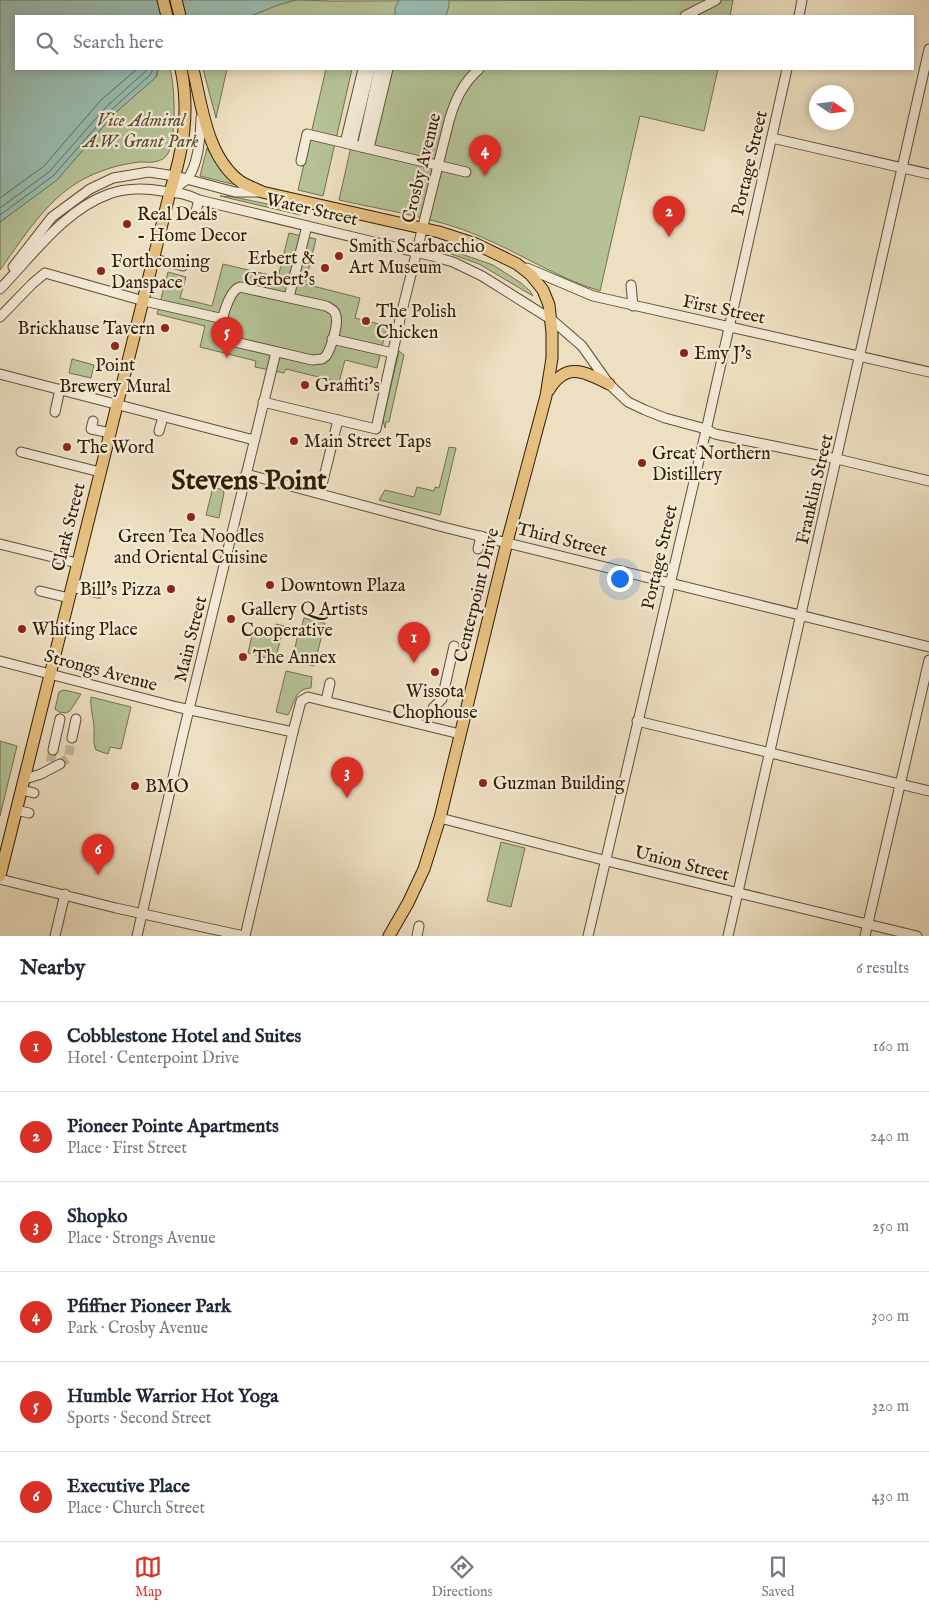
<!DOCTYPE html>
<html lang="en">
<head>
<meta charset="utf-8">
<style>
	:root { --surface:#fff; --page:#f6f6f7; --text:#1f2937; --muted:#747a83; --line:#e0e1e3; --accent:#d93025 }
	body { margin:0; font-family:"IM FELL English",serif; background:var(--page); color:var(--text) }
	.compass { position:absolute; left:809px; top:85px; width:45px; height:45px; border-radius:50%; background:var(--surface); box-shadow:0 2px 8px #0003; rotate:103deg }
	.you { position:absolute; left:619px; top:578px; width:18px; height:18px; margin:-12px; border:4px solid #fff; border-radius:50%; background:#1a73e8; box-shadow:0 0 0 8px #1a73e833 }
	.badge { display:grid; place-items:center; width:32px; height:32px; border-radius:50%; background:var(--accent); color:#fff; font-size:16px; font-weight:700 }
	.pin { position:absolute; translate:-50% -41px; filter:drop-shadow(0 1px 2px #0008) }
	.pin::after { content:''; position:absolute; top:26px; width:18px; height:15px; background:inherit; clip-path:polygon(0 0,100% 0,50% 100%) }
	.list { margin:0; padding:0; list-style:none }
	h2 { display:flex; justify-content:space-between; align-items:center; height:65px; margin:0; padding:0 20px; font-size:21px }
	h2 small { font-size:16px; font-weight:400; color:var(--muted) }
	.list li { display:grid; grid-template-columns:32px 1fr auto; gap:15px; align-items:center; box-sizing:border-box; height:90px; padding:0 20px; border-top:1px solid var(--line) }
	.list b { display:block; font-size:19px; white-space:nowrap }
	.list p { margin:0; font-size:16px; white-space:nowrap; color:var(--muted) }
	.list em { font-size:16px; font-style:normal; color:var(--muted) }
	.icon { flex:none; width:28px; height:28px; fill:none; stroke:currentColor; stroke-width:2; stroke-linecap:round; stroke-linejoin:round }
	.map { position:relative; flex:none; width:929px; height:936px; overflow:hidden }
	.search { position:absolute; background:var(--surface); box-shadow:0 2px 8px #0003; left:15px; right:15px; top:15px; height:55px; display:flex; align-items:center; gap:12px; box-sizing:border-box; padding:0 18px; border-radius:0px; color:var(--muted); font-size:19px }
	.sheet { height:605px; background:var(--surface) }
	nav { display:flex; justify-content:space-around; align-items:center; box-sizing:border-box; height:70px; border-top:1px solid var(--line); background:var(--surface); font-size:14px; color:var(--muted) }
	nav a { display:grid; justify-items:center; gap:2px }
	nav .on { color:var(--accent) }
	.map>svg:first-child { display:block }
	.green { fill:#b4c296; stroke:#72704c }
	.water { fill:#99bdb1; stroke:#6f7d6b }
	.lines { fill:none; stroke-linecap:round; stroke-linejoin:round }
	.shore { stroke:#656d5a; stroke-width:1 }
	.minor-tunnel { stroke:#c7b89b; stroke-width:9; stroke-dasharray:9 4.5; stroke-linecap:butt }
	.minor-casing { stroke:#604e32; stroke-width:11 }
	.major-casing { stroke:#311d02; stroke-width:13 }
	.minor { stroke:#f3ead7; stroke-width:9 }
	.major { stroke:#e6c080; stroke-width:11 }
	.poi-dot { fill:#8f2418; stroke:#f3ead7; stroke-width:2 }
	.labels { text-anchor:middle; stroke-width:4.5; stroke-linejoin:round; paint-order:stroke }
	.park-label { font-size:18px; font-style:italic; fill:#584f2e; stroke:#f3ead7 }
	.street-label { font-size:18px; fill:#311d02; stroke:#f3ead7 }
	.poi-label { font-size:18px; fill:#311d02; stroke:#f3ead7; text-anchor:start }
	.town-label { font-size:28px; font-weight:bold; fill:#311d02; stroke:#f3ead7 }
</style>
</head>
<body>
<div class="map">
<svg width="929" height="936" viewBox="0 0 929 936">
	<rect width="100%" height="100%" fill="#eddfc1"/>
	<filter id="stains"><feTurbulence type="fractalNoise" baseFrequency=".004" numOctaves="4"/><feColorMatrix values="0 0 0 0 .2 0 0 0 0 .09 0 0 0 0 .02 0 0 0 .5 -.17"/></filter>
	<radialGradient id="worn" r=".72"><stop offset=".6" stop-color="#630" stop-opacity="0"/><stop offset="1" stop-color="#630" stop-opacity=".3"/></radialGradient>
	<g class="green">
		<path d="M 296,0 L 331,1 L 733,0 L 730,16 L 251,16 L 278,5 Z"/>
		<path d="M 158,69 L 170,69 C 175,85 177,141 167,155 C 165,158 161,160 158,161 C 152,163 145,162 139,162 C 126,164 114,166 102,171 C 54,187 28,231 0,270 L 0,222 L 57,180 L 115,113 L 154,79 L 157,76 Z"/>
		<path d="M 203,69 L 227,69 L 216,118 Z"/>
		<path d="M 326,69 L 352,69 L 323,196 L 298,190 Z"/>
		<path d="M 391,69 L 718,69 L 704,131 L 640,116 L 600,291 C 557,278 520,253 479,236 C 438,218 383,210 339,200 L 351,147 L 371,151 Z"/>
		<path d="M 207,148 L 223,173 L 236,185 L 200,176 Z"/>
		<path d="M 220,196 L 234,197 L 301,211 L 300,215 Z"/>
		<path d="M 289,233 L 316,239 L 305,284 L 360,298 L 355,318 L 387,326 L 377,368 L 345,360 L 339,382 L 286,369 L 284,373 L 255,367 L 256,361 L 200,347 L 205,326 L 157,314 L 168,272 L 186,277 L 180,298 L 212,306 L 223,264 L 278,277 Z"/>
		<path d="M 444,248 L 493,265 L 521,283 L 530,291 L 533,296 L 479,264 L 443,251 Z"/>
		<path d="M 399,351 L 404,355 L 389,422 L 386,422 L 385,428 L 383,420 Z"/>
		<path d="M 72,359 L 94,365 L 91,378 L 69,373 Z"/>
		<path d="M 449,447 L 456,448 L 440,515 L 379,500 L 385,490 L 414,497 L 417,487 L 434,491 L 435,487 L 439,488 Z"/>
		<path d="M 213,487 L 223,490 L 224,493 L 219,518 L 206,515 Z"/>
		<path d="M 304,618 L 325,623 L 314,666 L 296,662 L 293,658 L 298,633 L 300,633 Z"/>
		<path d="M 276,624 L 284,626 L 275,660 L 248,653 L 253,631 L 273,635 Z"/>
		<path d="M 286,671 L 312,677 L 311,688 C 294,689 295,703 288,715 L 276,712 Z"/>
		<path d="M 64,690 L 81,694 L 70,711 L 66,713 L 59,712 L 55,709 L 59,692 Z"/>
		<path d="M 91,697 L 131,707 L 121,749 L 110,747 L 108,754 L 96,750 C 92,741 95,734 94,726 C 93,716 90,707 91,697 Z"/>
		<path d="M 0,741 L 17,746 L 0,816 Z"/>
		<path d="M 501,842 L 525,848 L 511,907 L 487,901 Z"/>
	</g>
	<g class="water">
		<path d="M 0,0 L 296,0 L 278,5 L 251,16 L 16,16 L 16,69 L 158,69 L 156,76 L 154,79 L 115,113 L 57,180 L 0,222 Z"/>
		<path d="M 399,0 L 449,0 L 449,6 L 446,16 L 395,16 L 395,8 Z"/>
	</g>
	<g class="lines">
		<g class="shore">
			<path d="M 0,198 L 44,166 L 101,100 L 137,69"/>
			<path d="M 0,208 L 49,172 L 107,106 L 146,71 L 147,69"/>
			<path d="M 0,215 L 53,176 L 111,110 L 150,75 L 153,69"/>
		</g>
		<g class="minor-tunnel">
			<path d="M 50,762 L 53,750"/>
			<path d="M 60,764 L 68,758 L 72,738"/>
		</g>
		<defs>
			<g id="minor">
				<path d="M 685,16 L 716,0"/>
				<path d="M 799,16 L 802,0"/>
				<path d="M 772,138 L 929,174"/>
				<path d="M 345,143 L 363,69"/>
				<path d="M 352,144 L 370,69"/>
				<path d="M 362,147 L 379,69"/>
				<path d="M 369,148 L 388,69"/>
				<path d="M 301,161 L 307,134 L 466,172"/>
				<path d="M 170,192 C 175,188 181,184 186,180 C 198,168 201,134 201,118"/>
				<path d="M 196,211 L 199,200"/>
				<path d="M 154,259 L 183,266"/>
				<path d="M 13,267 L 52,217 L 90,189 L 113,178 L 149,172 L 175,176 L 235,192 L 261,192"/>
				<path d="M 527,268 L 593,296 L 929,372"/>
				<path d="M 631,285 L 633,306"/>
				<path d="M 240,287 L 326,306 C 330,308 334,310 335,313 C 340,322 331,348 326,356 L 322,359 L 312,360 L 235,342 C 229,339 223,335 222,328 C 221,317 230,290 240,287 Z"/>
				<path d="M 0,289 C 32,256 64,210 109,194 C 125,188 146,188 162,191 C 177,193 185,193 199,200 L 432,256 L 453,262 L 482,276 L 552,320 L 582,346 L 609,384 L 628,402 L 645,410 L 665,418 L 706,429 L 715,434 L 837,459 L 929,481"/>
				<path d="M 289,297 L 307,226"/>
				<path d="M 0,317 L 32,284 L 45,273 L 144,301 L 224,319"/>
				<path d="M 332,339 L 393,353"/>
				<path d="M 0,374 L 254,440"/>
				<path d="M 263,402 L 376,429 L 400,319 L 449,121 C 455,100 463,83 479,69"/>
				<path d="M 55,412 L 60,389"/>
				<path d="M 93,421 L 91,429 L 111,433"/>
				<path d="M 159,431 L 163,417"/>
				<path d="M 21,452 L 100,472"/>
				<path d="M 246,474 L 443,527 L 929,647"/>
				<path d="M 320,493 L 338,420"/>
				<path d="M 0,544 L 77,563"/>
				<path d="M 478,549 L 481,536"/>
				<path d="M 71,587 L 98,593"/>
				<path d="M 40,591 L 69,598"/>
				<path d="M 0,661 L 177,707 L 293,732 L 245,936"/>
				<path d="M 326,701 L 330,683"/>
				<path d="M 433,708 L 442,699 L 454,646"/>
				<path d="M 637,721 L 929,791"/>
				<path d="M 293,732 L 301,701 L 308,697 L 460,734"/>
				<path d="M 72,738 L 76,719"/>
				<path d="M 53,750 L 60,719"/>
				<path d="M 25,779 L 41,774 L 60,764"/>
				<path d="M 22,790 L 34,793"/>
				<path d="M 16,810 L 29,813"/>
				<path d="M 440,818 L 615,863 L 917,936"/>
				<path d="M 0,879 L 116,908 L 244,936"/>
				<path d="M 55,936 L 65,894"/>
				<path d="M 137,936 L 183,734 L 276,352"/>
				<path d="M 417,936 L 419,926"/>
				<path d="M 588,936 L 707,426 L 787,69"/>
				<path d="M 728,936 L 929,49"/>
				<path d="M 865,936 L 929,660"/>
			</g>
			<g id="major">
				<path d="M 163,0 L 167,16"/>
				<path d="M 176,0 L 180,16"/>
				<path d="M 193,69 C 202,106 207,158 241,182 C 248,186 256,189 262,192 L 439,232 L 476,244 L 517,264 L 531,275 L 543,290 L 549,305 L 552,333 L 552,358 L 546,396 L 507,542 L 440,818 L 424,869 L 408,903 L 389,936"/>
				<path d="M 549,390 C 566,361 585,372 609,384"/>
				<path d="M 0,876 L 170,192 C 183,151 190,112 181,69"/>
			</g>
		</defs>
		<use href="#minor" class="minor-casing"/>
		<use href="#major" class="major-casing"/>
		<use href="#minor" class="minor"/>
		<use href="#major" class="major"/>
	</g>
	<g class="poi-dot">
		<circle cx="127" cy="224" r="5"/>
		<circle cx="339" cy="256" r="5"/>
		<circle cx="325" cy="268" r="5"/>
		<circle cx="101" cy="271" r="5"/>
		<circle cx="366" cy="321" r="5"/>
		<circle cx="165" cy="328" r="5"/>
		<circle cx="115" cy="346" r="5"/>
		<circle cx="684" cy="353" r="5"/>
		<circle cx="305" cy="385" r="5"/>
		<circle cx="294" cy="441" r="5"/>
		<circle cx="67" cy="447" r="5"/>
		<circle cx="642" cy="463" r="5"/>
		<circle cx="191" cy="517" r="5"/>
		<circle cx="270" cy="585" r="5"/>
		<circle cx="171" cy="589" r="5"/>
		<circle cx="231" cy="619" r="5"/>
		<circle cx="22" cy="629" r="5"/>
		<circle cx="243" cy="657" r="5"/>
		<circle cx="435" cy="672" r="5"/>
		<circle cx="483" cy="783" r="5"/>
		<circle cx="135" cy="786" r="5"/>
	</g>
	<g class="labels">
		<g class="park-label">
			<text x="141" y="126">Vice Admiral<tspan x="141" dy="21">A.W. Grant Park</tspan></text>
		</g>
		<g class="street-label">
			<text transform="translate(749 163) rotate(-77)" y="6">Portage Street</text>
			<text transform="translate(421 168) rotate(-76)" y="6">Crosby Avenue</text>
			<text transform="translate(312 209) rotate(13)" y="6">Water Street</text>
			<text transform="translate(724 309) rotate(12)" y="6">First Street</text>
			<text transform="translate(814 489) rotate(-77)" y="6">Franklin Street</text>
			<text transform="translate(68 527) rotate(-76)" y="6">Clark Street</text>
			<text transform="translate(562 539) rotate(14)" y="6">Third Street</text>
			<text transform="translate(659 557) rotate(-77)" y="6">Portage Street</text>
			<text transform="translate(476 595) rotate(-76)" y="6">Centerpoint Drive</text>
			<text transform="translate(190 639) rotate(-76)" y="6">Main Street</text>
			<text transform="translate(101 670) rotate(15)" y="6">Strongs Avenue</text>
			<text transform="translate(682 863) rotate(14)" y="6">Union Street</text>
		</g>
		<g class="poi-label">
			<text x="137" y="220">Real Deals<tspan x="137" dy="21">- Home Decor</tspan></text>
			<text x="349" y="252">Smith Scarbacchio<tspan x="349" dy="21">Art Museum</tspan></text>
			<text x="315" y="264" text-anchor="end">Erbert &amp;<tspan x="315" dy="21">Gerbert's</tspan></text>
			<text x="111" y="267">Forthcoming<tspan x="111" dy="21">Danspace</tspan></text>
			<text x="376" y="317">The Polish<tspan x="376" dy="21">Chicken</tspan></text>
			<text x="155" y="334" text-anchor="end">Brickhause Tavern</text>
			<text x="694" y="359">Emy J's</text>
			<text x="115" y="371" text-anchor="middle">Point<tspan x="115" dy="21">Brewery Mural</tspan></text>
			<text x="315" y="391">Graffiti's</text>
			<text x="304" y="447">Main Street Taps</text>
			<text x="77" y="453">The Word</text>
			<text x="652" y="459">Great Northern<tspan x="652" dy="21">Distillery</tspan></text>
			<text x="191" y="542" text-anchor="middle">Green Tea Noodles<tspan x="191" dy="21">and Oriental Cuisine</tspan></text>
			<text x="280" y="591">Downtown Plaza</text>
			<text x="161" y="595" text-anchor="end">Bill's Pizza</text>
			<text x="241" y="615">Gallery Q Artists<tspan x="241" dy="21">Cooperative</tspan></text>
			<text x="32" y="635">Whiting Place</text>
			<text x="253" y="663">The Annex</text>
			<text x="435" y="697" text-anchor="middle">Wissota<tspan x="435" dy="21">Chophouse</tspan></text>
			<text x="493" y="789">Guzman Building</text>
			<text x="145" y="792">BMO</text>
		</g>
		<g class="town-label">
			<text x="249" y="489">Stevens Point</text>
		</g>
	</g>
	<rect width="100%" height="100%" filter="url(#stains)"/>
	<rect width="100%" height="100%" fill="url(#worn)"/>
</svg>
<svg class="compass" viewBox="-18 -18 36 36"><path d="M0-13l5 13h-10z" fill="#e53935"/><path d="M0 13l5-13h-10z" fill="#747a83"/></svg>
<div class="you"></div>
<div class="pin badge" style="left:414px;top:663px">1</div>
<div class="pin badge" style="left:669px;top:237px">2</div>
<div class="pin badge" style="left:347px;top:798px">3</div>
<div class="pin badge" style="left:485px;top:176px">4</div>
<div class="pin badge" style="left:227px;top:358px">5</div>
<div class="pin badge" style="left:98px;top:875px">6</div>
<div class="search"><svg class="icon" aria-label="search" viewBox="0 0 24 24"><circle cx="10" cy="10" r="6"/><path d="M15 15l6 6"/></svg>Search here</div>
</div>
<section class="sheet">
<h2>Nearby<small>6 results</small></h2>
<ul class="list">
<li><span class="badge">1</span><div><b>Cobblestone Hotel and Suites</b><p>Hotel · Centerpoint Drive</p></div><em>160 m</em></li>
<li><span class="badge">2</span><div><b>Pioneer Pointe Apartments</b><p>Place · First Street</p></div><em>240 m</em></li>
<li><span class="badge">3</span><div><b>Shopko</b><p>Place · Strongs Avenue</p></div><em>250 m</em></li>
<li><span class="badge">4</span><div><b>Pfiffner Pioneer Park</b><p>Park · Crosby Avenue</p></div><em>300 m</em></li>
<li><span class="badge">5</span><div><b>Humble Warrior Hot Yoga</b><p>Sports · Second Street</p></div><em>320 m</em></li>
<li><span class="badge">6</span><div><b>Executive Place</b><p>Place · Church Street</p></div><em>430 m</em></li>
</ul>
</section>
<nav>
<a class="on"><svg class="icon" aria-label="map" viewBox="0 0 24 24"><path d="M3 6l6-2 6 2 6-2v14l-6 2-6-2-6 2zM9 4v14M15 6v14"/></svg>Map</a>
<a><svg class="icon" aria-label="directions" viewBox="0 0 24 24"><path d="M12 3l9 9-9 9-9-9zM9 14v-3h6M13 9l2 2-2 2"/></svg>Directions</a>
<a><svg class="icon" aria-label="saved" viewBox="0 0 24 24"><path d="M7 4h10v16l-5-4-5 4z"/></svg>Saved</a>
</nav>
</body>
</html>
